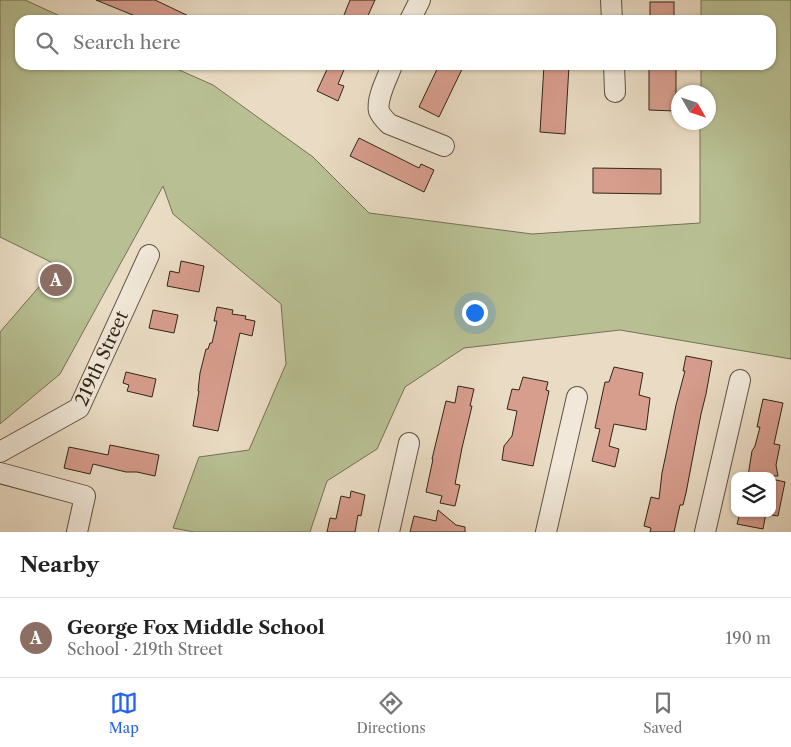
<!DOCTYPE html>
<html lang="en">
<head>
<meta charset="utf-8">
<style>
	:root { --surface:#fff; --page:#f6f6f6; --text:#222; --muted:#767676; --line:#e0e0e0; --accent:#2563eb }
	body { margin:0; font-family:"Libre Caslon Text",serif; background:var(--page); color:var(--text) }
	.controls { position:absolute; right:15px; bottom:15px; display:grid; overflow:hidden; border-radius:10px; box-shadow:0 1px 4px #0004 }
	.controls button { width:45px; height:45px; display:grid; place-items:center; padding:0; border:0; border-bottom:1px solid var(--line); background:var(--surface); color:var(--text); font:25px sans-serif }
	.compass { position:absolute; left:671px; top:85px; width:45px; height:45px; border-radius:50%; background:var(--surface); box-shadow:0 1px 4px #0004; rotate:129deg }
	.you { position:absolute; left:474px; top:312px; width:18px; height:18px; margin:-12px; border:4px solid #fff; border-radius:50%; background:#1a73e8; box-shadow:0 0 0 8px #1a73e833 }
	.badge { display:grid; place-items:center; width:32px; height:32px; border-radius:50%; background:var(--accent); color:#fff; font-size:16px; font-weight:700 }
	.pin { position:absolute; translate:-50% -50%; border:2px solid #fff; box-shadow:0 1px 5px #0006 }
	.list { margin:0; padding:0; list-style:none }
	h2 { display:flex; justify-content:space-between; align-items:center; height:65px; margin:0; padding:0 20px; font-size:21px }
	h2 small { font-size:16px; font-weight:400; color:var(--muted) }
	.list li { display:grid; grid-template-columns:32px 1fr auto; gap:15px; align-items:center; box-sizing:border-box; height:80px; padding:0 20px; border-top:1px solid var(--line) }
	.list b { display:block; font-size:19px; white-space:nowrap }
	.list p { margin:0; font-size:16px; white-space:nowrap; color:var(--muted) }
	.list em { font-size:16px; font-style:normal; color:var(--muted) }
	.icon { flex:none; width:28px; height:28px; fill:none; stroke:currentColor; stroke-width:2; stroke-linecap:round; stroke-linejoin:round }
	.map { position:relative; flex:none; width:791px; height:532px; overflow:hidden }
	.search { position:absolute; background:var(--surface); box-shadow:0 1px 4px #0004; left:15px; right:15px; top:15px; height:55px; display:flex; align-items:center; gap:12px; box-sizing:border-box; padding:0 18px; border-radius:15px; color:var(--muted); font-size:19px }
	.sheet { height:145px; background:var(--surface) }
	nav { display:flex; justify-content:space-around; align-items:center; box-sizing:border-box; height:70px; border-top:1px solid var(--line); background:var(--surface); font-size:14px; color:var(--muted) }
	nav a { display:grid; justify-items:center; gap:2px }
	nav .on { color:var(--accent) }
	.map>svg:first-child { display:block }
	.green { fill:#b8c093; stroke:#747255 }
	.building { fill:#d79d8d; stroke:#312517 }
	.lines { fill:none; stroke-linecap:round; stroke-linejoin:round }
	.minor-casing { stroke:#5f5342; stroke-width:22 }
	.minor { stroke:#f1e8d9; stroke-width:20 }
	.labels { text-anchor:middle; stroke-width:4; stroke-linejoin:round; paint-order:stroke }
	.street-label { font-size:18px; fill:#312517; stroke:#f1e8d9 }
</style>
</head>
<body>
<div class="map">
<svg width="791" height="532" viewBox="0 0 791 532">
	<rect width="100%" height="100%" fill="#eadcc4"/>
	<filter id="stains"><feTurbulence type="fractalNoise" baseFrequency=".004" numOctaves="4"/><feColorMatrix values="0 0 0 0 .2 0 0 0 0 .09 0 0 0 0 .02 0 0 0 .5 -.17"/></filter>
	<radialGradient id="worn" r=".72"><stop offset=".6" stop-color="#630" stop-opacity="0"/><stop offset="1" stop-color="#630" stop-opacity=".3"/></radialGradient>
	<path class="green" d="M 0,0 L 25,0 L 69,20 L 20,20 L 20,65 L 168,65 L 213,85 L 313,157 L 369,213 L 532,234 L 700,223 L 700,123 L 708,122 L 708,92 L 701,92 L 701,65 L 771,65 L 771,20 L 701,20 L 701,0 L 791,0 L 791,359 L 620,330 L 464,348 L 405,387 L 377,449 L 327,481 L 310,532 L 194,532 L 173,528 L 199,457 L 249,450 L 286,364 L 281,304 L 173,214 L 163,186 L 60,374 L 0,424 L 0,332 L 57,266 L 47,260 L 0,237 Z"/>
	<g class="building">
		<path d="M 96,0 L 155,0 L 197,20 L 145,20 Z"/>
		<path d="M 350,0 L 375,0 L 366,20 L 342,20 Z"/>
		<rect x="650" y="2" width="24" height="18"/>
		<path d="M 329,65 L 346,65 L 338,84 L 344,86 L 338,101 L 317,91 Z"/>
		<path d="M 439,65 L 464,65 L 439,117 L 419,107 Z"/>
		<path d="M 544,65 L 569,66 L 565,134 L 540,132 Z"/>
		<path d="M 649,65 L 676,65 L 676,111 L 649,110 Z"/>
		<path d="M 359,138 L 419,168 L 421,164 L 434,170 L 424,192 L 350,156 Z"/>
		<path d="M 593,168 L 661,169 L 661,194 L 593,193 Z"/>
		<path d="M 181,261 L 204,266 L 199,292 L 167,286 L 170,271 L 179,273 Z"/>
		<path d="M 217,307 L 233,310 L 232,314 L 246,316 L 245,319 L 255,321 L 252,336 L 240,333 L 218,431 L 193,426 L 199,391 L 198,391 L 200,373 L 206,349 L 208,349 L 210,343 L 212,343 L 217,321 L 214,321 Z"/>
		<path d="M 153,310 L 178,315 L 174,333 L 149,328 Z"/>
		<path d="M 686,356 L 712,361 L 706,394 L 701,414 L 686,493 L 683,505 L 680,505 L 674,532 L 650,532 L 651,528 L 644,526 L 651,497 L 659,499 L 662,473 L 666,454 L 676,405 L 685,371 L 683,371 Z"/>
		<path d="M 614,367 L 643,373 L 639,395 L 650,398 L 646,430 L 614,424 L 609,446 L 619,449 L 615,467 L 592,461 L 600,429 L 595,428 L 605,382 L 609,382 Z"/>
		<path d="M 126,372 L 156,379 L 152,397 L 127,391 L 129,385 L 123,383 Z"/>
		<path d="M 523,377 L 548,382 L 546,390 L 549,391 L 533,466 L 502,460 L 504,446 L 512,436 L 517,411 L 507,409 L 512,389 L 519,390 Z"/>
		<path d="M 458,386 L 474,389 L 470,406 L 472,406 L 462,448 L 455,484 L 460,485 L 455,506 L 440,503 L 442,496 L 426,492 L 433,459 L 432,459 L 446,401 L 455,403 Z"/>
		<path d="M 763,399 L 783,403 L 774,444 L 780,445 L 776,465 L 778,476 L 748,476 L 752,451 L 755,446 L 760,427 L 757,427 Z"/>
		<path d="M 110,445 L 159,455 L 155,476 L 137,472 L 126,472 L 93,464 L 90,474 L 64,468 L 69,447 L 108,455 Z"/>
		<path d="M 772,479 L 785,482 L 778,516 L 772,515 Z"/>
		<path d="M 351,491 L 365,495 L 361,516 L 358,515 L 355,532 L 327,532 L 330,518 L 336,519 L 341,496 L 350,498 Z"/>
		<path d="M 438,510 L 456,525 L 465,527 L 465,532 L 410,532 L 414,516 L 436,521 Z"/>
		<path d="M 740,513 L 766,513 L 763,529 L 737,524 Z"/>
	</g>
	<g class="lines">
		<defs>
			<g id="minor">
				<path d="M 611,0 L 612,20"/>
				<path d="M 410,20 L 420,0"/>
				<path d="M 392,65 C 388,77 376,98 379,111 C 381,116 385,120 389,124 L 444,146"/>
				<path d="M 614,65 L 615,92"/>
				<path id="s1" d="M 0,452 L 79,408 L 149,255"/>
				<path d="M 0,473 L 85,496 L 77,532"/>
				<path d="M 389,532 L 409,443"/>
				<path d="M 546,532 L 577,397"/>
				<path d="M 705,532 L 740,380"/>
			</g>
		</defs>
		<use href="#minor" class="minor-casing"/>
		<use href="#minor" class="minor"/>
	</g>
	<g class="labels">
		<g class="street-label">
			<text dy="6" stroke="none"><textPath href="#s1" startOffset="145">219th Street</textPath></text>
		</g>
	</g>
	<rect width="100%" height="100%" filter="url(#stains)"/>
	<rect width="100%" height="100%" fill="url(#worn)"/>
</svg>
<div class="controls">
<button><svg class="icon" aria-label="layers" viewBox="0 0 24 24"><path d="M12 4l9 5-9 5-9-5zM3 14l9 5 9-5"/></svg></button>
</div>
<svg class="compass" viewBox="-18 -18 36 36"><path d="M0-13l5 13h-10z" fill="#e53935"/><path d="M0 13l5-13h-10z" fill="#767676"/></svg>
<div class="you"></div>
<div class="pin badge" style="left:56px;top:280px;background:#8d6e63">A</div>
<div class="search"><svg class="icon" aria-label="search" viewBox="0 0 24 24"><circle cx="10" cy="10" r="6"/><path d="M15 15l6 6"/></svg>Search here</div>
</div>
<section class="sheet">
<h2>Nearby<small></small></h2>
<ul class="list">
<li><span class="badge" style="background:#8d6e63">A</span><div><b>George Fox Middle School</b><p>School · 219th Street</p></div><em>190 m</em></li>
</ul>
</section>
<nav>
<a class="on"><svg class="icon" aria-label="map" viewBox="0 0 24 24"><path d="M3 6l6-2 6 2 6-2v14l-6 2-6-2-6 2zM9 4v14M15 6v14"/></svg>Map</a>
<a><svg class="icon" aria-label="directions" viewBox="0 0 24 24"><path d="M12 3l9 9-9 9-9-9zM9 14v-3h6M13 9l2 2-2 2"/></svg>Directions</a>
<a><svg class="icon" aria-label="saved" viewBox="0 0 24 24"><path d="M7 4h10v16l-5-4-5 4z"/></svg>Saved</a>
</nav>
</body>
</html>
